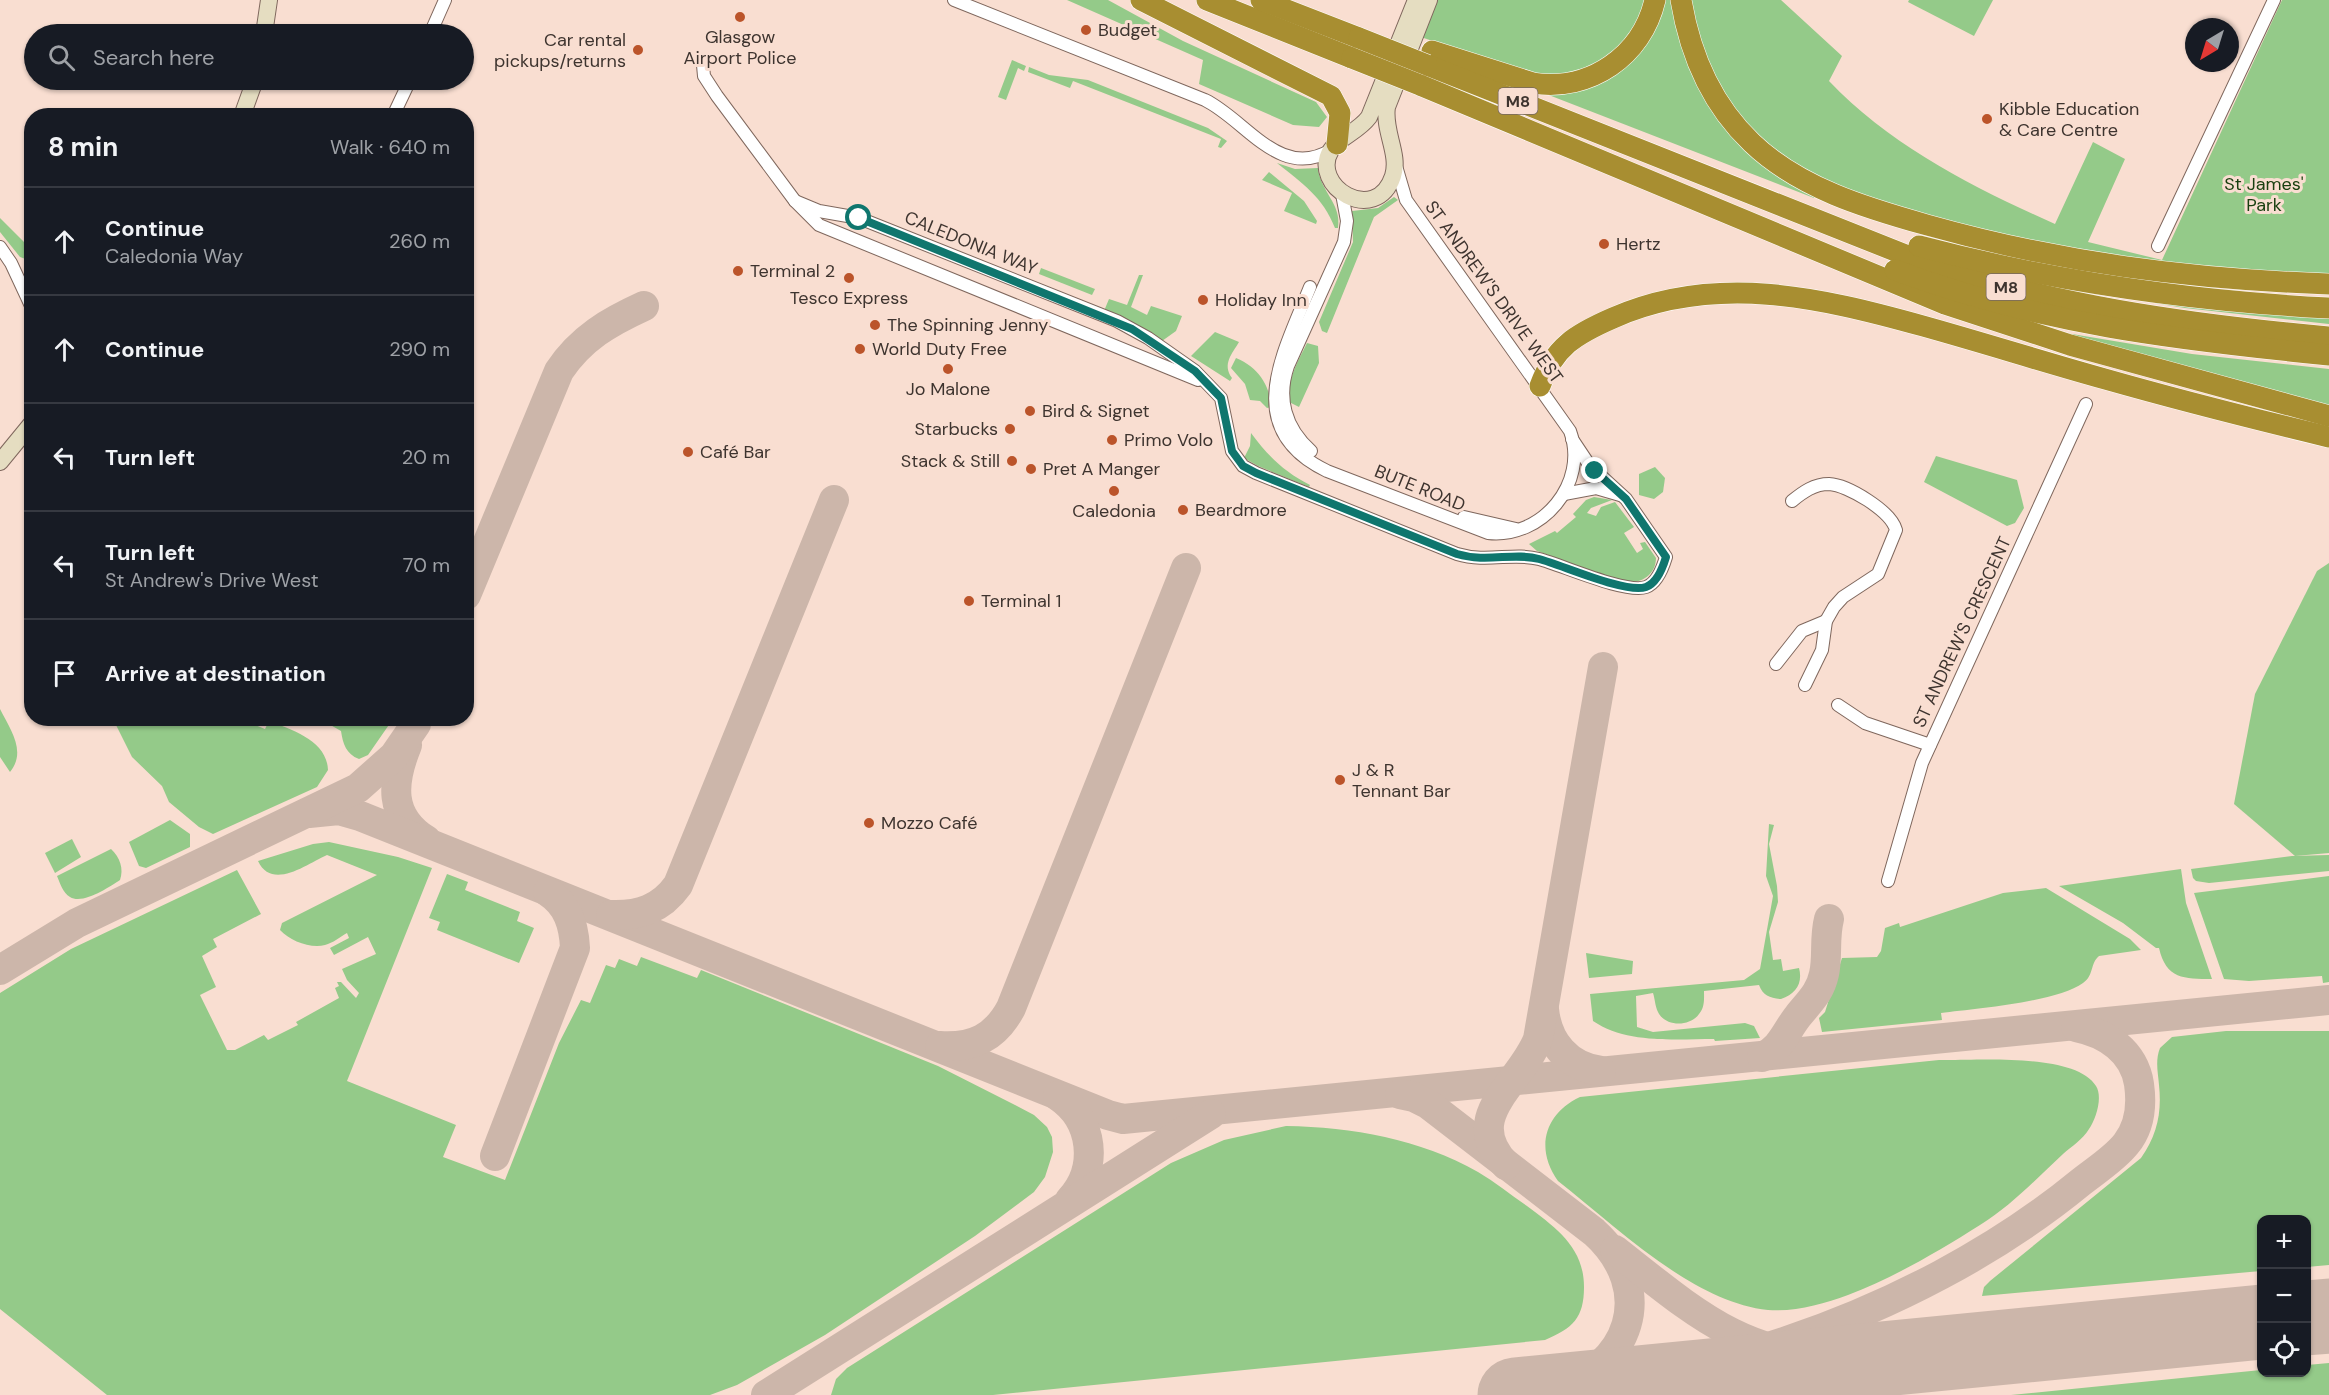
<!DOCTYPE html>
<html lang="en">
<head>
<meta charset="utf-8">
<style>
	:root { --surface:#171b24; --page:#20242c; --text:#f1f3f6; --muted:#9ea1a6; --line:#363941 }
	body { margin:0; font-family:"DM Sans",sans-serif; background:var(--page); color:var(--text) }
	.controls { position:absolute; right:18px; bottom:18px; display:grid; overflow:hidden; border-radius:12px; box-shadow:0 2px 4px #0004 }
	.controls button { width:54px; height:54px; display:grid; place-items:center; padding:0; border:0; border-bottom:2px solid var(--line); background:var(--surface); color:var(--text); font:30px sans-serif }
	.compass { position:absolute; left:2185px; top:18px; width:54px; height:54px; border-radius:50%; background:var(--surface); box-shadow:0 2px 4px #0004; rotate:218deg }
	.stop { position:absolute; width:18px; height:18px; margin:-14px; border:4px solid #0f766e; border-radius:50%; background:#fff }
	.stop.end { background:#0f766e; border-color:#fff; box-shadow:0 2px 6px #0008 }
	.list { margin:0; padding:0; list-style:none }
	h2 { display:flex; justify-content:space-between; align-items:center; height:78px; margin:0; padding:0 24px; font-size:26px }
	h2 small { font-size:20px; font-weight:400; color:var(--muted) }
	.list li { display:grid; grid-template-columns:39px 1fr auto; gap:18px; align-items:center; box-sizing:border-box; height:108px; padding:0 24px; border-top:2px solid var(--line) }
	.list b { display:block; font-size:22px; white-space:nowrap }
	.list p { margin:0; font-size:20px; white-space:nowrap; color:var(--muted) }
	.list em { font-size:20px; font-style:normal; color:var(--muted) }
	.icon { flex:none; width:33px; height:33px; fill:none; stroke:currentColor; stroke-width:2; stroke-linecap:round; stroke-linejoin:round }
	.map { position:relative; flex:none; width:2329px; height:1395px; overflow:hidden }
	.search { position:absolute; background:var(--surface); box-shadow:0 2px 4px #0004; left:24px; top:24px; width:450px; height:66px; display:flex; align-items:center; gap:15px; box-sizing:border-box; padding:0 21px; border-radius:33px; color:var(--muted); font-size:22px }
	.panel { position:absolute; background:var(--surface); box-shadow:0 2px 4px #0004; left:24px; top:108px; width:450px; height:618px; border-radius:24px }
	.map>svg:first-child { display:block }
	.green { fill:#94ca89 }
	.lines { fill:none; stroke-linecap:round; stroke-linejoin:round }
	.taxiway { stroke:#ccb6aa; stroke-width:30 }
	.runway { stroke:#ccb6aa; stroke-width:75 }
	.street-casing { stroke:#7f675d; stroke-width:14 }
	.secondary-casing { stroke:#7f675d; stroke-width:18 }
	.highway-casing { stroke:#fff; stroke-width:22 }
	.street { stroke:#fff; stroke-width:12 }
	.secondary { stroke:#e5ddc1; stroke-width:16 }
	.highway { stroke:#a88e31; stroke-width:21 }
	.highway-bridge-casing { stroke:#fff; stroke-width:22; stroke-linecap:butt }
	.highway-bridge { stroke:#a88e31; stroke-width:21 }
	.route { stroke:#0f766e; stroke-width:8 }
	.poi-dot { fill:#bb542a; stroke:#f9ded1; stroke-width:2 }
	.labels { text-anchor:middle; stroke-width:6; stroke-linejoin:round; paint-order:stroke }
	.shield { fill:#f9ded1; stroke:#766760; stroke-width:1.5 }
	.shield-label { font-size:16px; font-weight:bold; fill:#3e342f }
	.poi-label { font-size:18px; fill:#3e342f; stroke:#f9ded1; text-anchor:start }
	.park-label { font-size:18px; fill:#194010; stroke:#f9ded1 }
	.street-label { font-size:18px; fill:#3e342f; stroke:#f9ded1 }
</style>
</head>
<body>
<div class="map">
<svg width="2329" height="1395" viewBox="0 0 2329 1395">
	<rect width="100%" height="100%" fill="#f9ded1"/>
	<g class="green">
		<path d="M 1067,0 L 1108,0 L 1183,41 L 1316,102 L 1327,117 L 1319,127 L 1293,125 L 1199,84 L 1203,60 Z"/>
		<path d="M 1436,0 L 1650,0 L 1638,30 L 1588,72 L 1539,78 L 1421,37 Z"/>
		<path d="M 1663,0 L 1675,0 L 1701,86 L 1816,194 L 1814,198 L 1541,92 L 1588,86 Z"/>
		<path d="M 1688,0 L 1781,0 L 1842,56 L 1829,81 C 1891,146 1974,188 2055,224 L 2093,142 L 2125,159 L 2088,242 L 2162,260 L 2282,0 L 2329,0 L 2329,276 L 2296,277 L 2045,249 L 1851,194 L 1800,171 L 1756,133 L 1728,102 L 1697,46 Z"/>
		<path d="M 1909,0 L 1993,0 L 1974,36 L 1908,2 Z"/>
		<path d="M 1012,60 L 1026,66 L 1024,71 L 1018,68 L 1006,100 L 998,97 Z"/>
		<path d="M 1029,67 L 1049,75 L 1088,80 L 1208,128 L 1227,141 L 1221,148 L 1218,147 L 1221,139 L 1073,81 L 1070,88 L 1028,72 Z"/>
		<path d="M 1277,163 L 1295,169 L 1318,168 C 1320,191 1342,204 1338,228 L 1335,228 C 1323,197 1302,183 1277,163 Z"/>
		<path d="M 1269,172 L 1304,201 L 1317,221 L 1316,224 L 1284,211 L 1292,193 L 1262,180 Z"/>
		<path d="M 1394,197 L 1398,200 L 1374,217 L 1327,333 L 1322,331 L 1319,322 L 1353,242 L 1352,211 L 1378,208 Z"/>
		<path d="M 0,218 L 31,249 L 31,261 L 20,257 L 0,232 Z"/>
		<path d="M 1041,268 L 1095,289 L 1092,295 L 1039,274 Z"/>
		<path d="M 1139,275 L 1143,275 L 1131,307 L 1147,315 L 1151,306 L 1182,316 L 1176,331 L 1162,341 L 1104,311 L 1109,299 L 1127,305 Z"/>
		<path d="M 2064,288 L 2329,317 L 2329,324 L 2185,308 Z"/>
		<path d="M 2054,331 L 2192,354 L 2329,369 L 2329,407 Z"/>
		<path d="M 1215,332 L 1239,342 C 1232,354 1222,364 1232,378 L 1230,381 L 1191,356 Z"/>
		<path d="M 1307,343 L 1318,346 L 1319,363 L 1299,407 L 1289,402 C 1287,380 1297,363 1307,343 Z"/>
		<path d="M 1236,358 C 1258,367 1269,384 1272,407 L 1267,408 L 1260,401 L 1250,400 L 1245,384 L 1231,368 Z"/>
		<path d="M 1251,433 C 1268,456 1284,472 1310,485 L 1309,487 L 1258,466 L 1244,458 L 1250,446 Z"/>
		<path d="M 1936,456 L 2017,480 L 2024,508 L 2015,523 L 2007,526 L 1924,482 Z"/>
		<path d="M 1655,467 L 1665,478 L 1663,492 L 1654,499 L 1639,495 L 1639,474 Z"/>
		<path d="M 1594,497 L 1612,500 L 1591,508 L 1587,513 L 1596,516 L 1601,507 L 1615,502 L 1634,527 L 1624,533 L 1637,553 L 1643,549 L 1640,543 L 1645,542 L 1656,558 C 1656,572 1645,582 1631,582 C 1612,583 1559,558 1537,551 L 1529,544 L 1555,531 L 1557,533 L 1576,517 L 1573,514 L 1586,500 Z"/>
		<path d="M 2329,563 L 2329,853 L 2295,856 L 2234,804 L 2255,694 L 2317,571 Z"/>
		<path d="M 0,709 C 10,729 27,751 10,772 L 0,757 Z"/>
		<path d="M 113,719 L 240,719 L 265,729 L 269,721 C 293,730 327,741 328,770 L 317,787 L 213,834 L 199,827 L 169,802 L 162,786 L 132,757 Z"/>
		<path d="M 320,719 L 393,719 L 368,755 L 359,759 C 346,754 343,744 341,731 Z"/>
		<path d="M 170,820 L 190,834 L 190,847 L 146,868 L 139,866 L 129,842 Z"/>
		<path d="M 1769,824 L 1774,825 L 1769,844 L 1777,886 L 1778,902 L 1769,932 L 1773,960 L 1781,959 L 1783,971 L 1799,968 C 1803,983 1796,994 1781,999 C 1770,998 1763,996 1759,985 L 1704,991 C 1704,999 1705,1007 1699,1014 C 1690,1027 1665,1027 1658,1012 C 1655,1006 1655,999 1653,993 L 1636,996 L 1637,1027 L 1653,1032 L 1745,1023 L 1754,1026 L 1760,1038 L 1715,1041 L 1714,1039 C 1675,1039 1627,1044 1593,1021 L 1590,994 L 1744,980 L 1760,969 L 1773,896 L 1766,876 Z"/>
		<path d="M 72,839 L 81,857 L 55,873 L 45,853 Z"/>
		<path d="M 329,842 L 398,857 L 432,868 L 347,1081 L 456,1125 L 443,1157 L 505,1180 L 559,1043 L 581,1000 L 590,1003 L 606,965 L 615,968 L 619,959 L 637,966 L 641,957 L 697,978 L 701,970 L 938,1066 L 1015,1105 L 1034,1115 L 1047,1127 L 1052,1137 L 1053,1152 L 1045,1177 L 1034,1192 L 975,1236 L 825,1335 L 737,1385 L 710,1395 L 107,1395 L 0,1309 L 0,993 L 71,949 L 237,870 L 261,914 L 213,939 L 217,947 L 202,956 L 216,987 L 200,995 L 227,1050 L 235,1050 L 264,1035 L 268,1040 L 298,1025 L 296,1022 L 339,998 L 335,988 L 339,986 L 337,982 L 341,982 L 356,998 L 359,993 L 347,980 L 342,969 L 376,954 L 368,937 L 334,955 L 330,948 L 349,938 L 347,933 C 340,937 333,943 325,945 C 311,949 290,941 280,930 L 282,923 L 377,875 L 327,855 C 307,864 272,891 258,861 L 313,844 Z"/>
		<path d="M 111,849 C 120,857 124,869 120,880 C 109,887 83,905 70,897 C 63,893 60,883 57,876 Z"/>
		<path d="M 2329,855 L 2329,871 L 2209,883 L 2196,881 L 2193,878 L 2191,869 L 2292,856 Z"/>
		<path d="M 2181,869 L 2186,903 L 2212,979 C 2184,979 2166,979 2159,948 L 2156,948 L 2123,923 L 2059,886 Z"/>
		<path d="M 447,874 L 468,882 L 465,890 L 520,912 L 517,921 L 534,928 L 519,963 L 437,930 L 440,922 L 429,918 Z"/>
		<path d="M 2329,876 L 2329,982 L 2323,983 L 2322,976 L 2249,981 L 2224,979 L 2194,893 Z"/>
		<path d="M 2046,888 L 2130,939 L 2141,950 L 2099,956 C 2090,963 2094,976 2083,983 C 2057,1002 1975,1009 1941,1013 L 1942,1020 L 1822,1032 L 1819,1018 L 1825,1012 L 1842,958 L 1877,957 L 1881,951 L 1885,928 L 1899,923 L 1900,927 L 2003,893 Z"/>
		<path d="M 1586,953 L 1633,961 L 1632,974 L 1589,978 Z"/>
		<path d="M 2226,1031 L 2329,1031 L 2329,1265 L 2307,1267 L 2306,1220 L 2262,1220 L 2261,1271 L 1982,1296 L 1984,1287 L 1990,1281 L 2141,1158 C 2157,1135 2162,1113 2159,1085 C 2158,1072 2155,1061 2160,1048 L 2172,1037 Z"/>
		<path d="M 1939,1060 C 1976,1061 2075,1052 2096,1086 C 2103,1097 2096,1119 2089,1129 C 2083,1139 2071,1147 2063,1154 C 2036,1179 2011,1206 1980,1225 C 1939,1251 1893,1278 1848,1295 C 1823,1304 1795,1312 1768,1310 C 1692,1302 1617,1227 1558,1181 C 1535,1149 1544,1114 1580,1097 Z"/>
		<path d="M 1286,1126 C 1352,1127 1420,1139 1478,1172 C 1495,1182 1511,1195 1527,1206 C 1556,1228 1584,1247 1584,1287 C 1584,1318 1573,1328 1545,1340 L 993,1395 L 831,1395 L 836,1379 L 847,1368 L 1171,1163 L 1224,1140 Z"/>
		<path d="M 2329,1363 L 2329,1395 L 2011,1395 L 2261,1370 L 2262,1372 L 2306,1372 L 2307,1365 Z"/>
	</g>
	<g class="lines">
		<g class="taxiway">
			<path d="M 466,595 L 559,371 C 581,338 609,322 644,306"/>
			<path d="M 407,745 C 392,782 388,816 426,840"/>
			<path d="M 309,813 L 339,810 L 360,816 L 1108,1115 L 1123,1119 L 2329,1000"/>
			<path d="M 611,915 C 639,916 661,909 678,885 L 834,500"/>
			<path d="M 0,970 L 77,923 L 358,788 L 394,756 L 416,724"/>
			<path d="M 1544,1009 C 1547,1042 1568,1067 1601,1071"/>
			<path d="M 940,1046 C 973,1048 995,1038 1011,1008 L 1186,568"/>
			<path d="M 1762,1057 C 1781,1049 1786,1031 1798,1016 C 1809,1002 1820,993 1824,974 C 1828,957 1824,938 1829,919"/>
			<path d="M 1400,1094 L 1414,1097 L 1428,1104 L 1594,1232 C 1658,1290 1631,1368 1551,1391"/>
			<path d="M 1058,1096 C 1094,1120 1099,1169 1070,1200"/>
			<path d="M 495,1156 L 575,948 C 574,925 568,905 548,892"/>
			<path d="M 1506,1165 C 1459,1116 1521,1084 1538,1039 L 1603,667"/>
			<path d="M 1615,1250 C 1699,1316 1741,1356 1853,1362"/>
			<path d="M 1634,1384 C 1685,1370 1737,1358 1787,1341 C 1891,1306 1996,1252 2081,1182 C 2096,1170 2114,1159 2126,1144 C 2140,1127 2142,1105 2139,1084 C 2134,1051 2106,1033 2076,1027"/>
			<path d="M 1613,1386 L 1614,1395"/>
			<path d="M 766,1395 L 1211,1114"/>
		</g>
		<g class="runway">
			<path d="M 2306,1318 L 2329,1316"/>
			<path d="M 1515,1395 L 2262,1322"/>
		</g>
		<defs>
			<g id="street">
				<path d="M 954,0 L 1205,100 C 1246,120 1280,181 1331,150"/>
				<path d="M 430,34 L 445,0"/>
				<path d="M 703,65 L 704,76 L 717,96 L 795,201 L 819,225 L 1198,380"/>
				<path d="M 393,116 L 410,80"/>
				<path d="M 795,201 L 819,211 L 859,218 L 1117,321 L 1148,338 L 1195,371 L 1221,398 L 1232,451 L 1243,466 L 1256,473 L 1457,554 C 1487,563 1514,552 1539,559 C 1562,565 1626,594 1646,587 C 1657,583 1663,567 1666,557 L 1626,499 L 1590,466 L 1572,439"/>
				<path d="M 2158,246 L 2274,0"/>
				<path d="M 0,247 L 11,263 L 32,308"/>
				<path d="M 1310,287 C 1284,352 1239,429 1327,471 L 1488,533 C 1542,539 1589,483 1570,431 L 1406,200 L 1396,166"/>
				<path d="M 1311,451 C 1285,428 1277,398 1288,366 L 1344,242 L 1347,221 L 1342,194"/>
				<path d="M 1564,494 L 1596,488 L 1620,495"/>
				<path d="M 1792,501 C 1803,492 1814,484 1829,484 C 1848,485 1891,511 1896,530 L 1878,574 L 1843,597 L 1834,607 L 1826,621 L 1822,650 L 1805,685"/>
				<path d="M 1464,517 L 1516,529"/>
				<path d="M 1776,664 L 1802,631 L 1826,621"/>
				<path d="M 1838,705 L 1865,723 L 1930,745"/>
				<path d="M 1888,881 L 1922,763 L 2086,404"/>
			</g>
			<g id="secondary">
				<path d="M 1416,0 L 1369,117 C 1358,132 1339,137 1331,150 C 1309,186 1376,227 1393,176 C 1400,154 1383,131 1387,107 L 1429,0"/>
				<path d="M 264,34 L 269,0"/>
				<path d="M 242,116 L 255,80"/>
				<path d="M 0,462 L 32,423"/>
			</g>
			<g id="highway">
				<path d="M 1141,0 L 1331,96 L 1340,113 L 1337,144"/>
				<path d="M 1207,0 L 1352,58"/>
				<path d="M 1261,0 L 1359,38"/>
				<path d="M 1681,0 C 1690,54 1712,105 1752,143 C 1799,188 1866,208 1927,225 C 2062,263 2189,279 2329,284"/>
				<path d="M 1432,51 L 1533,83 C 1590,92 1642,56 1655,0"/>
				<path d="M 1427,65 L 1913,258 C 2048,305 2187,324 2329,337"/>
				<path d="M 1420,85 L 1945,304 L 2070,345 L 2329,416"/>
				<path d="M 1919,246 C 2052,281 2191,301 2329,308"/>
				<path d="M 1895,270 C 2039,324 2178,340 2329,355"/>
				<path d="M 1540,386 C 1554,347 1576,334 1613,318 C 1715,273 1819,297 1923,326 C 1984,343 2044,362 2105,379 C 2179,400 2254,419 2329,437"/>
			</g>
		</defs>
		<use href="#street" class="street-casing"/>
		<use href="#secondary" class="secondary-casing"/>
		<use href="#highway" class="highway-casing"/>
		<use href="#street" class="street"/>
		<use href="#secondary" class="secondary"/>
		<use href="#highway" class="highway"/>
		<defs>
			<g id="highway-bridge">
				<path d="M 1359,38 L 1427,65"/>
				<path d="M 1352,58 L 1420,85"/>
			</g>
		</defs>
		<use href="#highway-bridge" class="highway-bridge-casing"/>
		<use href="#highway-bridge" class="highway-bridge"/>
	</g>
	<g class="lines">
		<path class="route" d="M 859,218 L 1132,329 L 1195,371 L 1221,398 L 1232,451 L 1243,466 L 1256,473 L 1457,554 C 1487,563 1514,552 1539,559 C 1562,565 1626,594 1646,587 C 1657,583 1663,567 1666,557 L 1626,499 L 1595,471"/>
	</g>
	<g class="poi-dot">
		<circle cx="740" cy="17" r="6"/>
		<circle cx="1086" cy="30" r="6"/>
		<circle cx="638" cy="50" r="6"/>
		<circle cx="1987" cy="119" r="6"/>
		<circle cx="1604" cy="244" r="6"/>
		<circle cx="738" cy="271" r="6"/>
		<circle cx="849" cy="278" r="6"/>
		<circle cx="1203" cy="300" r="6"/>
		<circle cx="875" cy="325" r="6"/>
		<circle cx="860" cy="349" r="6"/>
		<circle cx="948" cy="369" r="6"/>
		<circle cx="1030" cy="411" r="6"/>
		<circle cx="1010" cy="429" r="6"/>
		<circle cx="1112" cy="440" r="6"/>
		<circle cx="688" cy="452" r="6"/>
		<circle cx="1012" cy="461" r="6"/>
		<circle cx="1031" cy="469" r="6"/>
		<circle cx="1114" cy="491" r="6"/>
		<circle cx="1183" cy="510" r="6"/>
		<circle cx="969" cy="601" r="6"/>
		<circle cx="1340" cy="780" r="6"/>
		<circle cx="869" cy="823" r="6"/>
	</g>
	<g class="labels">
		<g class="shield">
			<rect x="1498.5" y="88" width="39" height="26" rx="4.5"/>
			<rect x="1986.5" y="274" width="39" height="26" rx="4.5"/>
		</g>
		<g class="shield-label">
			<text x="1518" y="107">M8</text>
			<text x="2006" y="293">M8</text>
		</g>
		<g class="poi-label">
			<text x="1098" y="36">Budget</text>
			<text x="740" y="43" text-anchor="middle">Glasgow<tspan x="740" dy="21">Airport Police</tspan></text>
			<text x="626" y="46" text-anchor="end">Car rental<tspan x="626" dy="21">pickups/returns</tspan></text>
			<text x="1999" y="115">Kibble Education<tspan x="1999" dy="21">&amp; Care Centre</tspan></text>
			<text x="1616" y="250">Hertz</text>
			<text x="750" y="277">Terminal 2</text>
			<text x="849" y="304" text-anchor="middle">Tesco Express</text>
			<text x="1215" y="306">Holiday Inn</text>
			<text x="887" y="331">The Spinning Jenny</text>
			<text x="872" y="355">World Duty Free</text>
			<text x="948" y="395" text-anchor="middle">Jo Malone</text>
			<text x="1042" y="417">Bird &amp; Signet</text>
			<text x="998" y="435" text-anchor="end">Starbucks</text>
			<text x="1124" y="446">Primo Volo</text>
			<text x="700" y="458">Café Bar</text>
			<text x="1000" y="467" text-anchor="end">Stack &amp; Still</text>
			<text x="1043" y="475">Pret A Manger</text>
			<text x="1195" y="516">Beardmore</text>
			<text x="1114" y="517" text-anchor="middle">Caledonia</text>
			<text x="981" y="607">Terminal 1</text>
			<text x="1352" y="776">J &amp; R<tspan x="1352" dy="21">Tennant Bar</tspan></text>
			<text x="881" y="829">Mozzo Café</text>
		</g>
		<g class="park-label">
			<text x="2264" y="190">St James'<tspan x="2264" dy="21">Park</tspan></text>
		</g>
		<g class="street-label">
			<text transform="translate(971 243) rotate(22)" y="6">CALEDONIA WAY</text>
			<text transform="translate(1494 292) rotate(54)" y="6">ST ANDREW'S DRIVE WEST</text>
			<text transform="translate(1420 488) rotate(22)" y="6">BUTE ROAD</text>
			<text transform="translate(1962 632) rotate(-65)" y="6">ST ANDREW'S CRESCENT</text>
		</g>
	</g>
</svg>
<div class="controls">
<button>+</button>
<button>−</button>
<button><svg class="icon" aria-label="locate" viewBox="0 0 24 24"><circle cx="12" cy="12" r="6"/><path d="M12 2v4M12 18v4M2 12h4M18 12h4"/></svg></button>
</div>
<svg class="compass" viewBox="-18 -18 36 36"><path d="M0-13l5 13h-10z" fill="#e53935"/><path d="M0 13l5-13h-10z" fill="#9ea1a6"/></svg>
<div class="stop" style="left:859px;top:218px"></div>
<div class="stop end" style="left:1595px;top:471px"></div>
<div class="search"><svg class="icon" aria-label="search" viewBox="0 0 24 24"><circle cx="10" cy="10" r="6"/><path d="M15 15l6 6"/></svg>Search here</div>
<section class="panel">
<h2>8 min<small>Walk · 640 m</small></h2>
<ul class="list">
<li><svg class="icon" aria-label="ahead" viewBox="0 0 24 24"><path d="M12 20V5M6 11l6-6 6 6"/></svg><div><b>Continue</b><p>Caledonia Way</p></div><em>260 m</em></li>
<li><svg class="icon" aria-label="ahead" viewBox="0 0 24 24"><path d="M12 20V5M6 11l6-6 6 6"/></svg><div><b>Continue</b></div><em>290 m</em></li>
<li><svg class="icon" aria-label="left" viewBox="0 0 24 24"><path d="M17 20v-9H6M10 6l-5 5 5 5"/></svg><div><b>Turn left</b></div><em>20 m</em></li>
<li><svg class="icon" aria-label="left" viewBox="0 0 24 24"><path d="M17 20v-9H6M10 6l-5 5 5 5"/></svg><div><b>Turn left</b><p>St Andrew's Drive West</p></div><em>70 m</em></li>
<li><svg class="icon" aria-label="arrive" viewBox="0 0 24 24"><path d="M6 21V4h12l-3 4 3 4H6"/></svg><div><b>Arrive at destination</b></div></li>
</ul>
</section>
</div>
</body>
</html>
